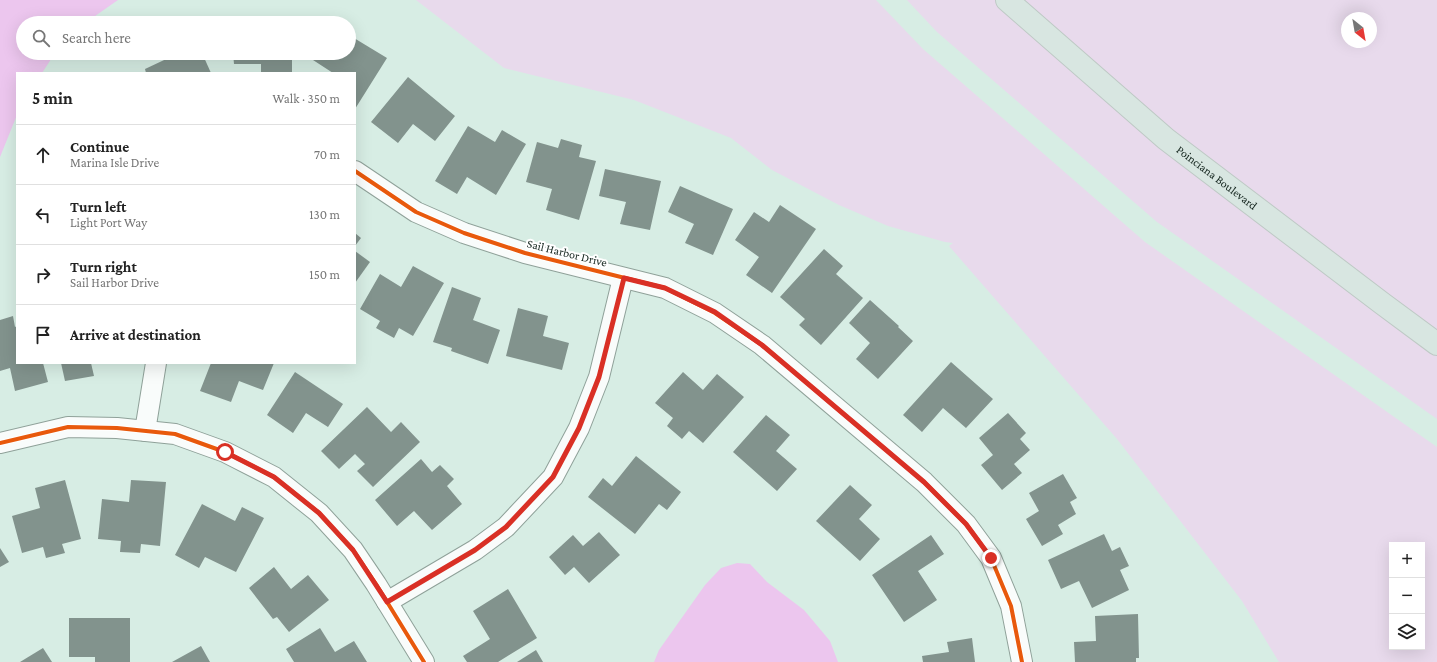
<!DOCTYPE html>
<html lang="en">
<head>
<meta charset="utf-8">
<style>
	:root { --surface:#fff; --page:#f2f2f2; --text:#222; --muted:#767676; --line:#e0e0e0 }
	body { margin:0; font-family:"Crimson Pro",serif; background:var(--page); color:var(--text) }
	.controls { position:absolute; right:12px; bottom:12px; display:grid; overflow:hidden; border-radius:0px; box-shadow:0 4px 16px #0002 }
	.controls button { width:36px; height:36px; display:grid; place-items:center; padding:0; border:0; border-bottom:1px solid var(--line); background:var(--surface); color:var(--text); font:20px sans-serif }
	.compass { position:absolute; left:1341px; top:12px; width:36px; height:36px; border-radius:50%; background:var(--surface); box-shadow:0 4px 16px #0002; rotate:149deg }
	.stop { position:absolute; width:12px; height:12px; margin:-9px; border:3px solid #d93025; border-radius:50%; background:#fff }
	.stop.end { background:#d93025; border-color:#fff; box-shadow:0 1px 4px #0008 }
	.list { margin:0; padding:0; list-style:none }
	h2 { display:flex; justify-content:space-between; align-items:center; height:52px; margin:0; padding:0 16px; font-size:17px }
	h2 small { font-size:13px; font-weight:400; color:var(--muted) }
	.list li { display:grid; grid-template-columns:26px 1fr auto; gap:12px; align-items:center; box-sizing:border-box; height:60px; padding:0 16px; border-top:1px solid var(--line) }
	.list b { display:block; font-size:15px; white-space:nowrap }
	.list p { margin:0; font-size:13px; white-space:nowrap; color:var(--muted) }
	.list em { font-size:13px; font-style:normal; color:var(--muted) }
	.icon { flex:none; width:22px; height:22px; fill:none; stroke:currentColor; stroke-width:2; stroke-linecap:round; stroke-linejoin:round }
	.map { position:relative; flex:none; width:1437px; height:662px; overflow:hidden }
	.search { position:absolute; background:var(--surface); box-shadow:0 4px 16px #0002; left:16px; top:16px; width:340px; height:44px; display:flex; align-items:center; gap:10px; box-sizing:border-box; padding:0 14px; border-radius:22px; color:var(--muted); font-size:15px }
	.panel { position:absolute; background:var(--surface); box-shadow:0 4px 16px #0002; left:16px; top:72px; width:340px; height:292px; border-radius:0px }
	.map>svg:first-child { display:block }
	.green { fill:#e8daec; fill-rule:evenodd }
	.water { fill:#ecc6ee }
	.building { fill:#82938d }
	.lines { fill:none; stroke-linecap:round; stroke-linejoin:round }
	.street-casing { stroke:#8fa199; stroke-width:22 }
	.primary-casing { stroke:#bec9c5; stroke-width:24 }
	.street { stroke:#f9fcfb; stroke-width:20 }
	.primary { stroke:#d8e6e1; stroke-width:22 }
	.cycleway-casing { stroke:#fff; stroke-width:6 }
	.cycleway { stroke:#e8590c; stroke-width:4 }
	.route { stroke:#d93025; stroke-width:5 }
	.labels { text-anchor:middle; stroke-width:4; stroke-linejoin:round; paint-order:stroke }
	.street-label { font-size:12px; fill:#162720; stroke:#fff }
</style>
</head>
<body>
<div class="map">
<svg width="1437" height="662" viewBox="0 0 1437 662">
	<rect width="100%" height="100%" fill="#d7ede4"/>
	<g class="green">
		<path d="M 416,0 L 876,0 L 923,49 L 1145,242 L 1437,447 L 1437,662 L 1279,662 L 1242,601 L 1117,439 L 949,246 L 953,243 L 945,242 L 888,226 L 839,205 L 772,170 L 731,138 L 634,100 L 504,68 ZM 1392,545 L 1422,545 L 1422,647 L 1392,647 Z"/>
		<path d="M 907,0 L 1437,0 L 1437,419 L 1157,222 L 937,32 ZM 1347,18 L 1371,18 L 1371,42 L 1347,42 Z"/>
	</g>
	<g class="water">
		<path d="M 0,0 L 118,0 L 85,23 L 23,23 L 23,53 L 55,53 L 42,73 L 17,73 L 17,115 L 0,157 Z"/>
		<path d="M 737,563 L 750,564 L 767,582 L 804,610 L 830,641 L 838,662 L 654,662 L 659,650 L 705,585 L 721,568 Z"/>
	</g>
	<g class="building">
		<path d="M 349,35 L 387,58 L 355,109 L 355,73 L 333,73 L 313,60 L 317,53 L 349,53 Z"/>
		<path d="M 179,53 L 202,53 L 211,73 L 146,73 L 145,69 Z"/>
		<path d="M 233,53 L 292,53 L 292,73 L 261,73 L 261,64 L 234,64 Z"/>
		<path d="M 408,77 L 455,116 L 435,141 L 413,124 L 398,143 L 371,122 Z"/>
		<path d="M 468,126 L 495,142 L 502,130 L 526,144 L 496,195 L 467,177 L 457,194 L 435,181 Z"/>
		<path d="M 561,139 L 582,145 L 579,157 L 596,161 L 579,220 L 546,210 L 552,189 L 526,182 L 537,142 L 558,148 Z"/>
		<path d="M 605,169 L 661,181 L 650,230 L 620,224 L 626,202 L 599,196 Z"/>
		<path d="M 680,186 L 733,209 L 713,255 L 685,243 L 694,224 L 668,212 Z"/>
		<path d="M 780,205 L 816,229 L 772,293 L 746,275 L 759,257 L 735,240 L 754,212 L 769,222 Z"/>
		<path d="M 355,233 L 361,238 L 355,246 Z"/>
		<path d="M 824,249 L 843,266 L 836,274 L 863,298 L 821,345 L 799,325 L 805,319 L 780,297 Z"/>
		<path d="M 355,251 L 370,262 L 355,283 Z"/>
		<path d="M 413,266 L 444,283 L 413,336 L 399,328 L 394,338 L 376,328 L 380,321 L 360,309 L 380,274 L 401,287 Z"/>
		<path d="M 452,287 L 481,298 L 473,320 L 500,330 L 488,364 L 451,351 L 452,348 L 433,342 Z"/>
		<path d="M 870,300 L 899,326 L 898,327 L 913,341 L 878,379 L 856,359 L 870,343 L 849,323 Z"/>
		<path d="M 518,308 L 548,316 L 543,336 L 569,343 L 562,370 L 506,356 Z"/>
		<path d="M 13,316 L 15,327 L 17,326 L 17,363 L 43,363 L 48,382 L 15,391 L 10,368 L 0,371 L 0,320 Z"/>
		<path d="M 951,362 L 993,399 L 966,428 L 943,408 L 922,432 L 903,415 Z"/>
		<path d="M 61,363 L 91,363 L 94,376 L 65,381 Z"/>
		<path d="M 211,363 L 274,363 L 263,390 L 239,381 L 231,402 L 200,391 Z"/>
		<path d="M 295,372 L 343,404 L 328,427 L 306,413 L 293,433 L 267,415 Z"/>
		<path d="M 683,372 L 703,390 L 717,374 L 744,397 L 703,443 L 689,431 L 682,439 L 667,426 L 673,418 L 655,403 Z"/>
		<path d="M 367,407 L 391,432 L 401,422 L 420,442 L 373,487 L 357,471 L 365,464 L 355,454 L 339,469 L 321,451 Z"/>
		<path d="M 1008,413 L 1026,433 L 1020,439 L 1030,450 L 1014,464 L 1022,473 L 1002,490 L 981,465 L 993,455 L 979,438 Z"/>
		<path d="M 766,415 L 790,435 L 776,451 L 797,469 L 777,491 L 733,452 Z"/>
		<path d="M 636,456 L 681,492 L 667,510 L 659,504 L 635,534 L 588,497 L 603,478 L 612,486 Z"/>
		<path d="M 421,459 L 432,472 L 440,465 L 454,479 L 447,486 L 462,504 L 432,530 L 414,511 L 397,526 L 375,500 Z"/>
		<path d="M 1063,474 L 1077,498 L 1070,502 L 1076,514 L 1058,525 L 1063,534 L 1042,546 L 1026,519 L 1039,511 L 1029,493 Z"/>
		<path d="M 65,480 L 81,539 L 62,544 L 65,553 L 46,558 L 43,547 L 22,553 L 12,516 L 40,508 L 35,488 Z"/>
		<path d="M 131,480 L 166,482 L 160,546 L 141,544 L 140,553 L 120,552 L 121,541 L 98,539 L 102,499 L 129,502 Z"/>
		<path d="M 850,485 L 872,505 L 859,519 L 880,539 L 860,561 L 816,521 Z"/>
		<path d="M 202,504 L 235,521 L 242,507 L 264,518 L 236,572 L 205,557 L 199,568 L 175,555 Z"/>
		<path d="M 599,532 L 620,555 L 589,583 L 574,567 L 565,575 L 549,557 L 573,535 L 583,546 Z"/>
		<path d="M 1104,534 L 1112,551 L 1120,547 L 1129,566 L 1120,570 L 1129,590 L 1092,608 L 1079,581 L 1061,589 L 1048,560 Z"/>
		<path d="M 931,535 L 944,554 L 918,571 L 937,600 L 904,622 L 872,575 Z"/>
		<path d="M 0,548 L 9,562 L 0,567 Z"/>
		<path d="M 274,567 L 291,589 L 308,575 L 329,600 L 289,632 L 277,617 L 273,619 L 249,588 Z"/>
		<path d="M 508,589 L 537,638 L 498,662 L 467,662 L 463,656 L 490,639 L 473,611 Z"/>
		<path d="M 1138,614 L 1139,658 L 1136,658 L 1136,662 L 1075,662 L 1074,642 L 1096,641 L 1095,616 Z"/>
		<path d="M 69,618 L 130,618 L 130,662 L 95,662 L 95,657 L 69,657 Z"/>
		<path d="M 320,628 L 335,652 L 354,641 L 367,662 L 294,662 L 286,649 Z"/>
		<path d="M 972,638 L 975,662 L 923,662 L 922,656 L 949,652 L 947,642 Z"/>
		<path d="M 201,646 L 210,662 L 172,662 Z"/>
		<path d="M 43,648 L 52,662 L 20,662 Z"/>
		<path d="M 536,650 L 543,662 L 517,662 Z"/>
	</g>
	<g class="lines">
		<defs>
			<g id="street">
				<path d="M 355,171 L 416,212 L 464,233 L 525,253 L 665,288 L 715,313 L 762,345 L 924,482 L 966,524 L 991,558 L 1011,606 L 1022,662"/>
				<path d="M 145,431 L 156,363"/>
				<path d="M 0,443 L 68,427 L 117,428 L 175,434 L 225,452 L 274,477 L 319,513 L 353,550 L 376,584 L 424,662"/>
				<path d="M 387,602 L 475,550 L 506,527 L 553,477 L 579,428 L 599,377 L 623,278"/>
			</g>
			<g id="primary">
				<path id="s1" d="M 1007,0 L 1166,139 L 1383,304 L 1437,344"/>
			</g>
		</defs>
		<use href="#street" class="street-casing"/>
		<use href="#primary" class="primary-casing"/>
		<use href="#street" class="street"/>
		<use href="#primary" class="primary"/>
		<defs>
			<g id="cycleway">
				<path d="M 355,171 L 416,212 L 464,233 L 525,253 L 665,288 L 715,313 L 762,345 L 924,482 L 966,524 L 991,558 L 1011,606 L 1022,662"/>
				<path d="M 0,443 L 68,427 L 117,428 L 175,434 L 225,452 L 274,477 L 319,513 L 353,550 L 376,584 L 424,662"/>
			</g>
		</defs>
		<use href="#cycleway" class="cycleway-casing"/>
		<use href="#cycleway" class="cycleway"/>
	</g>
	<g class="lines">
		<path class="route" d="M 225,452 L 274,477 L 319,513 L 353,550 L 387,602 L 475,550 L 506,527 L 553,477 L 579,428 L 599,377 L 624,278 L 665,288 L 715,312 L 762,345 L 924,482 L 966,524 L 991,558"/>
	</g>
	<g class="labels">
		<g class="street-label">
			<text dy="4" stroke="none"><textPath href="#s1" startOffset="275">Poinciana Boulevard</textPath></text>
			<text transform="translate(567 253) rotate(14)" y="4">Sail Harbor Drive</text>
		</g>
	</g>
</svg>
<div class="controls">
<button>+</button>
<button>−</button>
<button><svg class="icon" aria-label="layers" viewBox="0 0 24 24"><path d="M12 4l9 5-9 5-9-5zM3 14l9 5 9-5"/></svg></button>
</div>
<svg class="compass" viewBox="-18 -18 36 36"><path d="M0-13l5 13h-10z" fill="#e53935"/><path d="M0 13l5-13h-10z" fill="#767676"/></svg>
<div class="stop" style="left:225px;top:452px"></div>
<div class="stop end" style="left:991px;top:558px"></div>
<div class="search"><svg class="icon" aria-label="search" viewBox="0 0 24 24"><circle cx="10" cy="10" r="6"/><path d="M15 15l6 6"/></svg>Search here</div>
<section class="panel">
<h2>5 min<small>Walk · 350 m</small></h2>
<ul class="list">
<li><svg class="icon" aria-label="ahead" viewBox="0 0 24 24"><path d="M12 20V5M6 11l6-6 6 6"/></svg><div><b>Continue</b><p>Marina Isle Drive</p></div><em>70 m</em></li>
<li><svg class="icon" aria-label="left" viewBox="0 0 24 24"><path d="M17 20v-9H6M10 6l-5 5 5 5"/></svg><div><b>Turn left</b><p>Light Port Way</p></div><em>130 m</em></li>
<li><svg class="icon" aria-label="right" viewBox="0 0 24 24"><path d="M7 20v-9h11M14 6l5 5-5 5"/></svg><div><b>Turn right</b><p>Sail Harbor Drive</p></div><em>150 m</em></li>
<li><svg class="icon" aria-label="arrive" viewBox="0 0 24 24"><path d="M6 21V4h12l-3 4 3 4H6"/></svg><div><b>Arrive at destination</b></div></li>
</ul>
</section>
</div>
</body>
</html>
